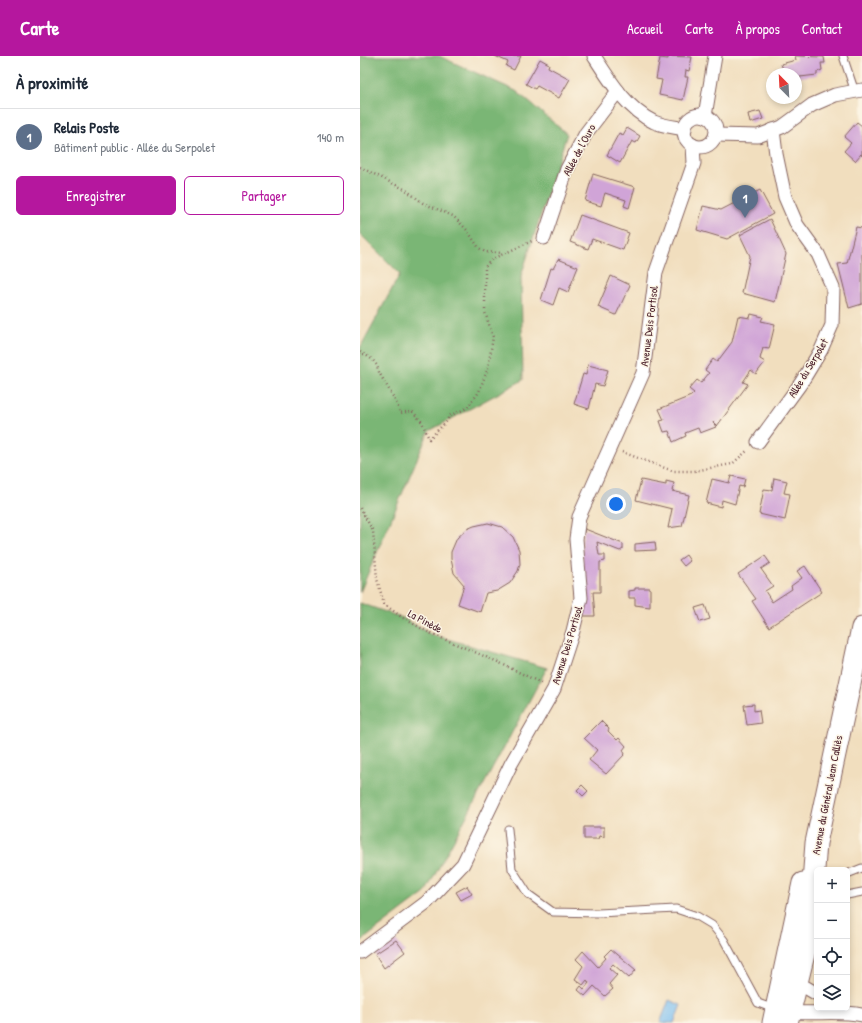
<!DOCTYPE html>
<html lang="fr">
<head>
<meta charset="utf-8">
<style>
	:root { --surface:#fff; --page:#f6f6f7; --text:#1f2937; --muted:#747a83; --line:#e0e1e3; --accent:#b5179e }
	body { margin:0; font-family:"Patrick Hand",sans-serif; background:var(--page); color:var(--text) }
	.controls { position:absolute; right:12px; bottom:12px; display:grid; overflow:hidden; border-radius:6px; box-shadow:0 2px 6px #0003 }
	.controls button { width:36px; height:36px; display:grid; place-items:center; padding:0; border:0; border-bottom:1px solid var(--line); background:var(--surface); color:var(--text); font:20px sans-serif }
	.compass { position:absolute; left:406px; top:12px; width:36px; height:36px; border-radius:50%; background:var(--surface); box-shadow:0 2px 6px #0003; rotate:336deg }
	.you { position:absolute; left:256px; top:448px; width:14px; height:14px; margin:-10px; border:3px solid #fff; border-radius:50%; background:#1a73e8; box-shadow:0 0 0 6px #1a73e833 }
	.badge { display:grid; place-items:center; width:26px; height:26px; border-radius:50%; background:var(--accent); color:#fff; font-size:13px; font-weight:700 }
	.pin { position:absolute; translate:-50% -33px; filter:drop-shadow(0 1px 2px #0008) }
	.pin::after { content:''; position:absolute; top:21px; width:14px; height:12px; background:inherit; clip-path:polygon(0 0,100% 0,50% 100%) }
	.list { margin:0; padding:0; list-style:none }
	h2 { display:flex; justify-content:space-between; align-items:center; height:52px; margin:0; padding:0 16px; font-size:17px }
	h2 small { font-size:13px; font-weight:400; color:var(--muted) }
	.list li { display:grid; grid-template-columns:26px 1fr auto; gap:12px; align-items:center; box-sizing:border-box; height:56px; padding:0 16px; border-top:1px solid var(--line) }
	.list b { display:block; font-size:15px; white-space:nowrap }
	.list p { margin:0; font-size:13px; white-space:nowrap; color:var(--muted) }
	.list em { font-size:13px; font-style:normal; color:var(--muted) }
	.actions { display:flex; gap:8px; padding:12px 16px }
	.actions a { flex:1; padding:9px 0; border:1px solid var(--accent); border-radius:6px; text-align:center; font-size:14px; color:var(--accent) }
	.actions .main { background:var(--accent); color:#fff }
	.icon { flex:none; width:22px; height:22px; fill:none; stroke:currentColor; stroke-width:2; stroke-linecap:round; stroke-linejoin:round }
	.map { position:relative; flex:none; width:502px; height:967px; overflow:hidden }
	header { display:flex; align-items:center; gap:24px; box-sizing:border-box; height:56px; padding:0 20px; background:var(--accent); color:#fff }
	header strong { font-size:19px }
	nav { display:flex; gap:22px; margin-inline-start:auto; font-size:14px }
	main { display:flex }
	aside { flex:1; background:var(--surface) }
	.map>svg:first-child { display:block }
	.forest { fill:#7ab674; stroke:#626a50 }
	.water { fill:#7cbff2; stroke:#636f8e }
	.building { fill:#d0a4d7 }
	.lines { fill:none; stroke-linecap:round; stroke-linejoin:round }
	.lane-casing { stroke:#84625e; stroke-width:9 }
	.street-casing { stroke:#84625e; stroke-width:15 }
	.primary-casing { stroke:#84625e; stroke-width:23 }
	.path { stroke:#84625e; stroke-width:2.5; stroke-dasharray:1 3; stroke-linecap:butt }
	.lane { stroke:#fff; stroke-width:7 }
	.street { stroke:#fff; stroke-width:13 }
	.primary { stroke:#fff; stroke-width:21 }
	.labels { text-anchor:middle; stroke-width:3; stroke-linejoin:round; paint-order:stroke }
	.street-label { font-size:11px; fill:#4a1f2b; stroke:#fcf5e5 }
</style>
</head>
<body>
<header>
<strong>Carte</strong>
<nav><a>Accueil</a><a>Carte</a><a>À propos</a><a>Contact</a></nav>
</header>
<main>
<aside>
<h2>À proximité<small></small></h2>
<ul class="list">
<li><span class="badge" style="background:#5c6f8a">1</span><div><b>Relais Poste</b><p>Bâtiment public · Allée du Serpolet</p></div><em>140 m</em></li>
</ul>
<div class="actions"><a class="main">Enregistrer</a><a>Partager</a></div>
</aside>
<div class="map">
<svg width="502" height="967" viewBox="0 0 502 967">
	<rect width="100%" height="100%" fill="#fcf5e5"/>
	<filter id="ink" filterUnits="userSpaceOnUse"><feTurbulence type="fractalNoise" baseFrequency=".025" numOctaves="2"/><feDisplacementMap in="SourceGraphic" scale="8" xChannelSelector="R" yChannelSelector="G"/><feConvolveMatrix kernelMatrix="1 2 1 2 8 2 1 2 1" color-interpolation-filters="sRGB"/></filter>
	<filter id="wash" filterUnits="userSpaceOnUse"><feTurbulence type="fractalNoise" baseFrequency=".012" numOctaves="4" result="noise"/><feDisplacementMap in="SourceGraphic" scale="16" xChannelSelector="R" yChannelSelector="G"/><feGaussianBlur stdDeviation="0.9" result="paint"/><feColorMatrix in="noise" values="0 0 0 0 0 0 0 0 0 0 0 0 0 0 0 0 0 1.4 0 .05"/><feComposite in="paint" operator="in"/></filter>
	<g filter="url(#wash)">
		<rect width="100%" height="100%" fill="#f1debe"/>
		<g class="forest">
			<path d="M 0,0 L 79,0 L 156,35 L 207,78 L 161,220 L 163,324 L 69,375 L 0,536 L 0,292 L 40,218 L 0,178 Z"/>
			<path d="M 0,547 L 43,562 L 70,578 L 187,612 L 65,837 L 0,886 Z"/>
		</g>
		<path class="water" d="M 309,944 L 321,949 L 314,967 L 300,967 Z"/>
		<g id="blocks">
			<g class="building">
				<path d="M 135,0 L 161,0 L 154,14 L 146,10 L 148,6 Z"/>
				<path d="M 308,0 L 332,1 L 329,15 L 326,14 L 325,21 L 328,21 L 323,44 L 299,39 L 302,24 L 296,23 L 300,2 L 308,3 Z"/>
				<path d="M 435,0 L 464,1 L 465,7 L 461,7 L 462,14 L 457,16 L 457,19 L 440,21 L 440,24 L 436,24 L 436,18 L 417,18 L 416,14 L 423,13 L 421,8 L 436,4 Z"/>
				<path d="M 180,3 L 189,8 L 188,11 L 210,23 L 199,42 L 177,30 L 175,33 L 166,28 Z"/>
				<path d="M 400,55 L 403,63 L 390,67 L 388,58 Z"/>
				<path d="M 497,66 L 502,70 L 502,100 L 501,98 L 495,105 L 484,95 L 491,87 L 484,81 Z"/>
				<path d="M 267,72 L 280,80 L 276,87 L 272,85 L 260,107 L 247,99 L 259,77 L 263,79 Z"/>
				<path d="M 233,118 L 275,131 L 269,152 L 264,150 L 266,144 L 245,137 L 241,150 L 225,145 Z"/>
				<path d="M 400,134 L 413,158 L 367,183 L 337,174 L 343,150 L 361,154 Z"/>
				<path d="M 220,159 L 269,177 L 263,194 L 232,183 L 228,193 L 210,186 Z"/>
				<path d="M 410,163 L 426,198 L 415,246 L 382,237 L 390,200 L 380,179 Z"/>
				<path d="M 496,171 L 502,172 L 502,248 L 489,252 L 478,208 L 487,207 Z"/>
				<path d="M 198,203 L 218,211 L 208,236 L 199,232 L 193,249 L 181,244 L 191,212 L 193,213 Z"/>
				<path d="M 251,220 L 270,229 L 256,259 L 238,251 Z"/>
				<path d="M 391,258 L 403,261 L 401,265 L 415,268 L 409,293 L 403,292 L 400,303 L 405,306 L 396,318 L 391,314 L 383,326 L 388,328 L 357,370 L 353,366 L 356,371 L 340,377 L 338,372 L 325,377 L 326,380 L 313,386 L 309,375 L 304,376 L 300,365 L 304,364 L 299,353 L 331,340 L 334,337 L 329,333 L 337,324 L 341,327 L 349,317 L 345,314 L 353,303 L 357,306 L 372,286 L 378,260 L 390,262 Z"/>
				<path d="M 228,309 L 248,314 L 243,330 L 235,328 L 229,353 L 214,348 L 223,318 L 226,319 Z"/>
				<path d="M 371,420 L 385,423 L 383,431 L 379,430 L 375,448 L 362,444 L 361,451 L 346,447 L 352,423 L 369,427 Z"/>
				<path d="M 414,422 L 427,425 L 424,437 L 430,438 L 425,464 L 399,458 L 404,433 L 412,434 Z"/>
				<path d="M 281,424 L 306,429 L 306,425 L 314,427 L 312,435 L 329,439 L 322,470 L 308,472 L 312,453 L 276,444 Z"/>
				<path d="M 128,467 L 142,471 L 153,481 L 159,494 L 160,508 L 158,515 L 150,527 L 137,535 L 126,537 L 120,556 L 98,548 L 104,529 L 94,517 L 91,503 L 91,496 L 97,482 L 107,473 L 114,470 Z"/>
				<path d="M 225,473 L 263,488 L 263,493 L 260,495 L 237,486 L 239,499 L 245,499 L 245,505 L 240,506 L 240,536 L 233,536 L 235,560 L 223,560 L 222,483 Z"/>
				<path d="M 295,486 L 296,494 L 275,495 L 275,488 Z"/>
				<path d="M 326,499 L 330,505 L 324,510 L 319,504 Z"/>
				<path d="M 405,500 L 410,507 L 401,513 L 413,530 L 405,535 L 412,546 L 432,533 L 431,530 L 442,522 L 437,515 L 445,510 L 462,536 L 409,571 L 392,545 L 396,543 L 378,518 Z"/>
				<path d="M 275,532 L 290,532 L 290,551 L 275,549 L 275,542 L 269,542 L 269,535 L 275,534 Z"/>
				<path d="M 345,549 L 350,563 L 340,566 L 335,552 Z"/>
				<path d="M 394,648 L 394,655 L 399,654 L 401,667 L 387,669 L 384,649 Z"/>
				<path d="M 241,665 L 249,673 L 248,675 L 257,684 L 259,682 L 266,690 L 263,694 L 265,698 L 246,718 L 229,704 L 237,694 L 224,682 Z"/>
				<path d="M 222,729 L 228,735 L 223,740 L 217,734 Z"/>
				<path d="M 224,771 L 244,771 L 244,781 L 239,780 L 238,783 L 224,783 Z"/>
				<path d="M 107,830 L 112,838 L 101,844 L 96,836 Z"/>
				<path d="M 36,884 L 45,896 L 24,912 L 15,898 Z"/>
				<path d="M 251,893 L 276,914 L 269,922 L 253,908 L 249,912 L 257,919 L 249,928 L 253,933 L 245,940 L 234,930 L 225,940 L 218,934 L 221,930 L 224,933 L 229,927 L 227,924 L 223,929 L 215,923 L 223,910 L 216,903 L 223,895 L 238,911 L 246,902 L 244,900 Z"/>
			</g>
		</g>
	</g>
	<g filter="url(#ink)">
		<use href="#blocks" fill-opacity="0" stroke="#84625e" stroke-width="1"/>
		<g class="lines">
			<defs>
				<g id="lane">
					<path d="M 483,0 L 495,36"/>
					<path d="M 148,773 L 152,813 L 168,838 L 193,856 L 238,857 L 316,853 L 337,860 L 352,869 L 364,884 L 398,947 L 414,953"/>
					<path d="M 487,818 L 502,812"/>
					<path d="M 487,839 L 502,836"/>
				</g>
				<g id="street">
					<path d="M 234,0 C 250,25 267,53 294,66 C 303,70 315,71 325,73"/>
					<circle cx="340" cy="75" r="16"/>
					<path d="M 345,60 L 355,0"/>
					<path d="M 356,79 L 398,80 L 422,71 L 452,49 L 475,39 L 502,34"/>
					<path d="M 184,182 L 207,113 L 226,77 L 258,35"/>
					<path d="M 398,386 L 441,327 L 461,294 L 472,269 L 473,232 L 458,198 L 437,169 L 425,141 L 416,98 L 413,74"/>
					<path d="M 0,896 L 67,846 L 103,808 L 151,708 L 194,633 L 213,575 L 221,542 L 216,483 L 219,461 L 283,317 L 296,216 L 334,107 L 333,89"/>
					<path d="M 429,929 L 445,931 L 457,938"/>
					<path d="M 424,955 C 451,960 474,953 502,959"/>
				</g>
				<g id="primary">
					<path d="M 413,967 L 443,827"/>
					<path d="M 427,967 L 449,878 L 456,787 L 502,572"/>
				</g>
			</defs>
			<use href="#lane" class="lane-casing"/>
			<use href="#street" class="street-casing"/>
			<use href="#primary" class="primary-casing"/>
			<g class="path">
				<path d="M 0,111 L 46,134 L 63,147 L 93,160 L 107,174 L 119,192 L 125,196 L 142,197"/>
				<path d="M 0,296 C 5,299 12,302 15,307 C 18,310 18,315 20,318 C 27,331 36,343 40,357 L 52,355 L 62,366 L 69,383 L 87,365 L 89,360 L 107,352 L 119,336 L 128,312 L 133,281 L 125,256 L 125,211 L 132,203 L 172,185"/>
				<path d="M 262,396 L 313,415 L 334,415 L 372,408 L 388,394"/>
				<path d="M 0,452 L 13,475 L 17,523 L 24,548 L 43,562 L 70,577 L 138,606 L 183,628"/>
			</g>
			<use href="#lane" class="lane"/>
			<use href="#street" class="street"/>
			<use href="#primary" class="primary"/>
		</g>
	</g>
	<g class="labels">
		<g class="street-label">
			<text transform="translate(219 94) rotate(-62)" y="4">Allée de l'Ouro</text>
			<text transform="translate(289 270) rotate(-83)" y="4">Avenue Deis Portisol</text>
			<text transform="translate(448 312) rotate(-59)" y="4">Allée du Serpolet</text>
			<text transform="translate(65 565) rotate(28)" y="4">La Pinède</text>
			<text transform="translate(207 589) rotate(-73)" y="4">Avenue Deis Portisol</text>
			<text transform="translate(467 739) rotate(-79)" y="4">Avenue du Général Jean Calliès</text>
		</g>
	</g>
</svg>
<div class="controls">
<button>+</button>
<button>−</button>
<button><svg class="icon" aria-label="locate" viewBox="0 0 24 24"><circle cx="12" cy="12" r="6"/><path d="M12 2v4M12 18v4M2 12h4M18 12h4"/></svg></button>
<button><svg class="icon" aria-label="layers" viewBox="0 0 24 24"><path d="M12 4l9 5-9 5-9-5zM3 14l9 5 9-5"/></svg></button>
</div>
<svg class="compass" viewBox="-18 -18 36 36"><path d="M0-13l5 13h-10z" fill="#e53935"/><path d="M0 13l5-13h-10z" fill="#747a83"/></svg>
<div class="you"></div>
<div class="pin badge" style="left:385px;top:162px;background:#5c6f8a">1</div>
</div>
</main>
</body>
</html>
